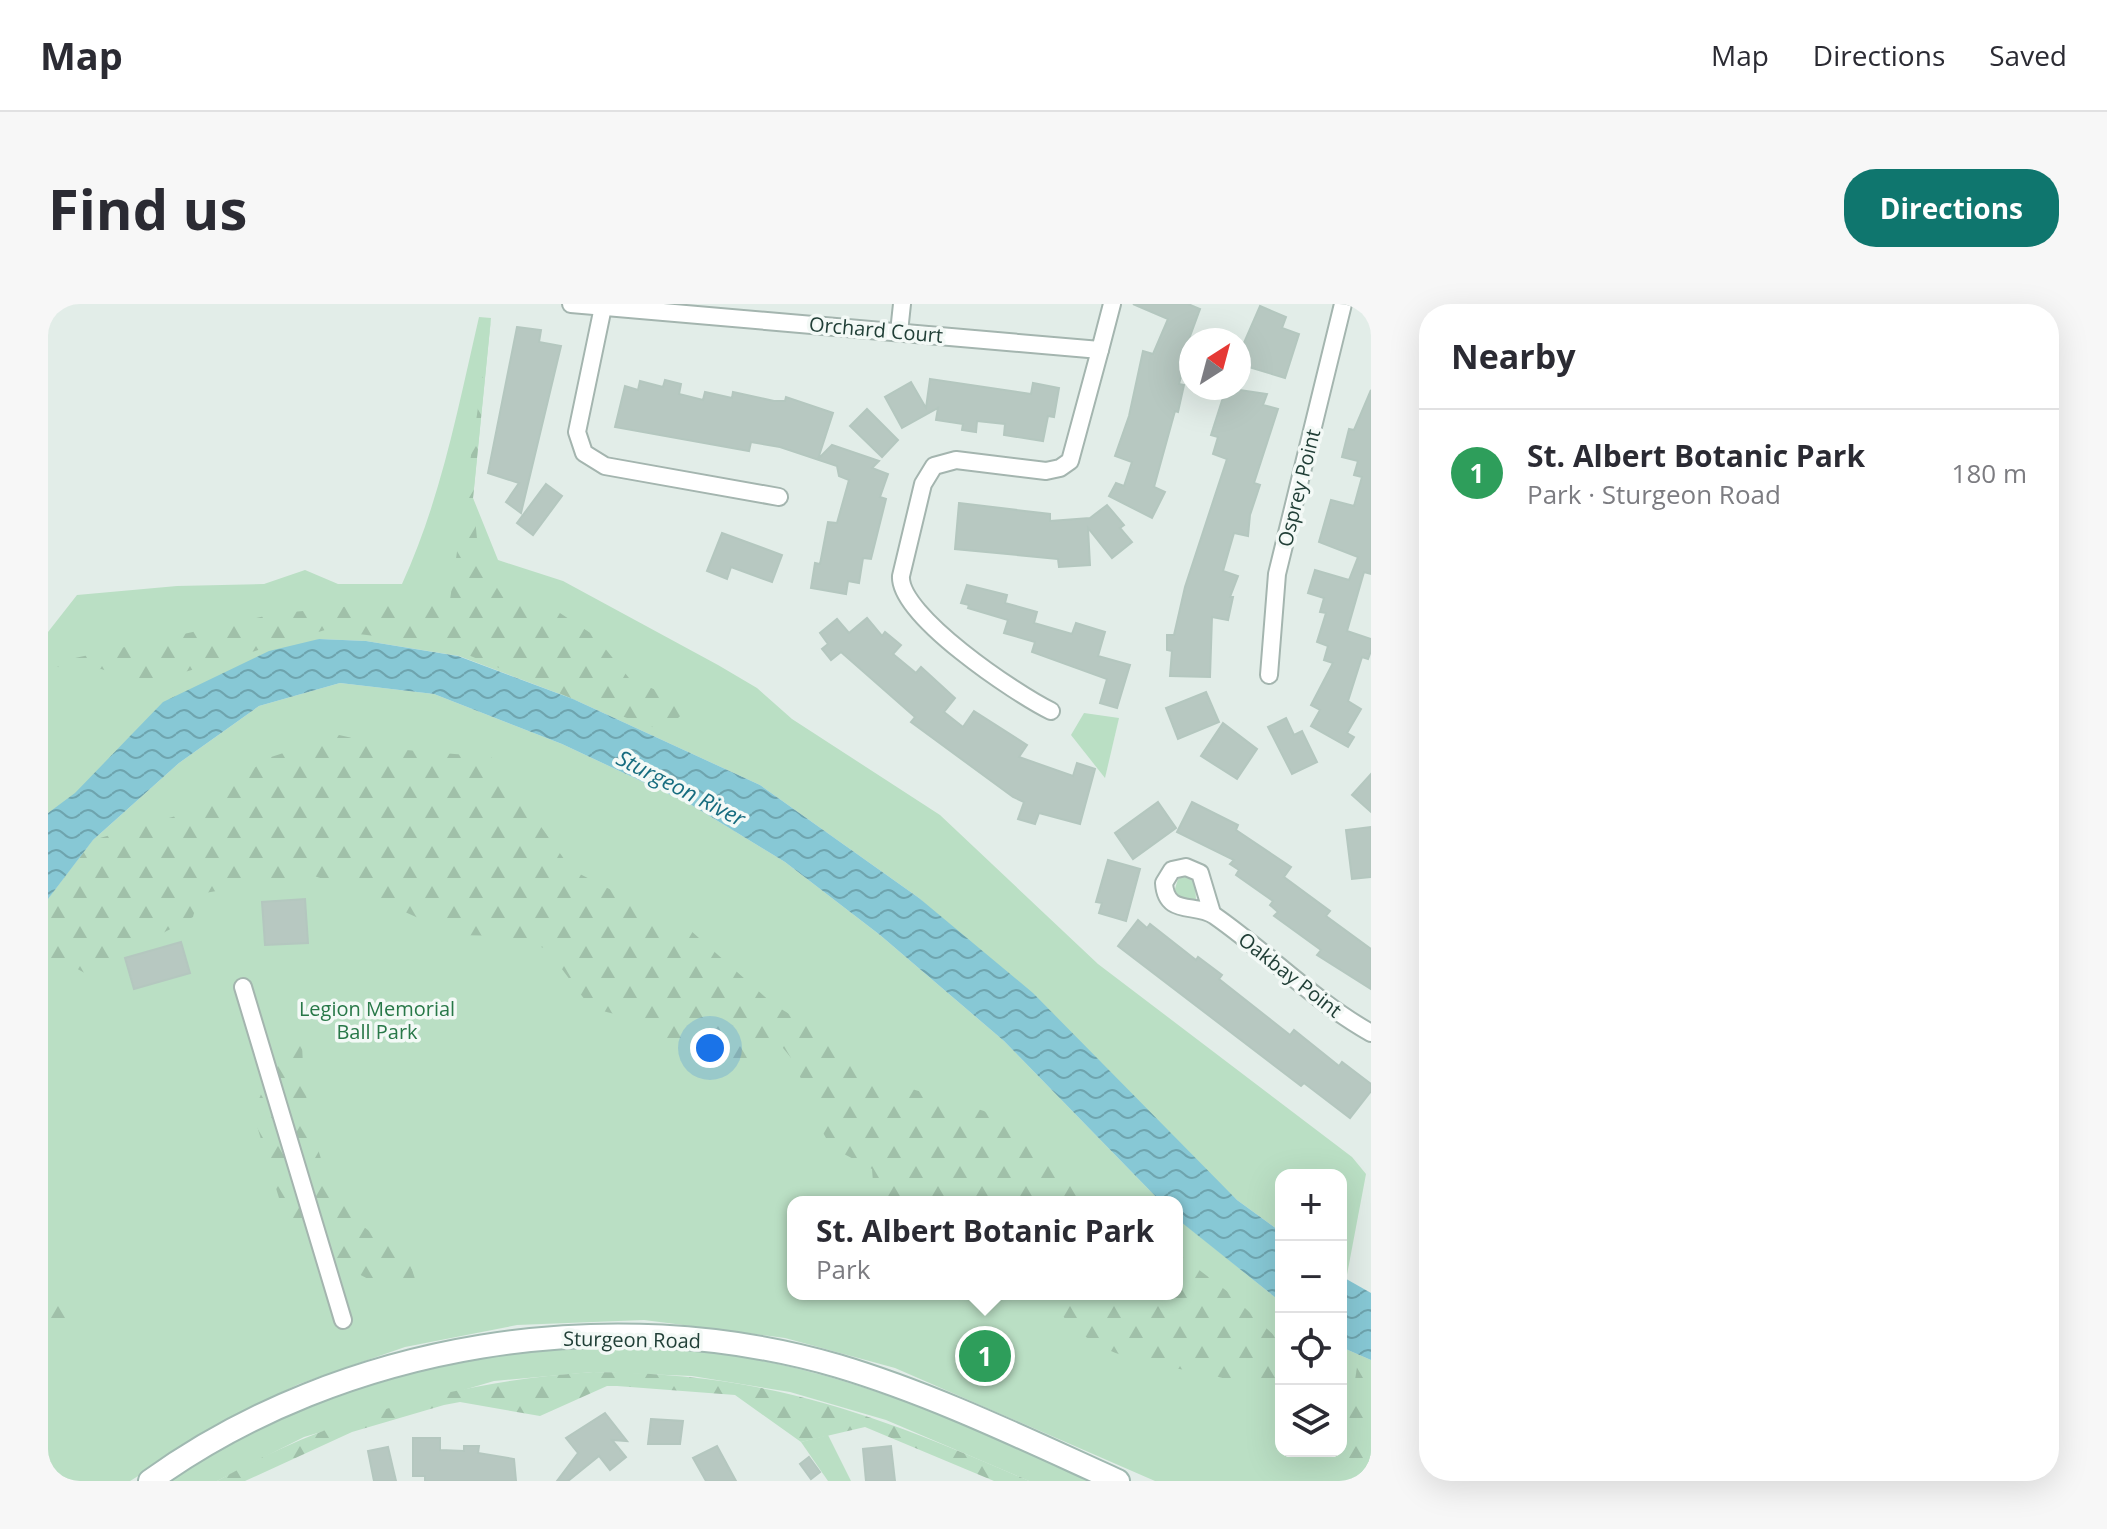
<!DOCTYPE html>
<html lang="en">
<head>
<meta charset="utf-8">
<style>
	:root { --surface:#fff; --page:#f7f7f7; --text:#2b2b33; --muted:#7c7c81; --line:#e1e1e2; --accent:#0f766e }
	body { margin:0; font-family:"Open Sans",sans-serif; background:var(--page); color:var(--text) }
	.controls { position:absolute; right:24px; bottom:24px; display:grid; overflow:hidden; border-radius:16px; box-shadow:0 8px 32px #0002 }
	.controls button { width:72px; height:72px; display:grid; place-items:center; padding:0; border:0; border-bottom:2px solid var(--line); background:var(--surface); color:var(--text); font:40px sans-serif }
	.compass { position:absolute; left:1131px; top:24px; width:72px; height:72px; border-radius:50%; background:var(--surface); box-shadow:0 8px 32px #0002; rotate:36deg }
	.you { position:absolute; left:662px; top:744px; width:28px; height:28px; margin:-20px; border:6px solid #fff; border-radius:50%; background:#1a73e8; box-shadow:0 0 0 12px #1a73e833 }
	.badge { display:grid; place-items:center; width:52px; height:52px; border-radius:50%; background:var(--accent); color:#fff; font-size:26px; font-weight:700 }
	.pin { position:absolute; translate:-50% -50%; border:4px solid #fff; box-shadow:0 2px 8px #0006 }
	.popup { position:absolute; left:739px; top:892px; width:396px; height:104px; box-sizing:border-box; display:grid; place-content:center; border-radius:16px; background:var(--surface); filter:drop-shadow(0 2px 6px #0005); font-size:26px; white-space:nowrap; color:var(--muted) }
	.popup b { font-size:30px; color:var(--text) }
	.popup::after { content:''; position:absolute; left:50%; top:100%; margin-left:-16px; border:16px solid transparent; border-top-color:var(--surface) }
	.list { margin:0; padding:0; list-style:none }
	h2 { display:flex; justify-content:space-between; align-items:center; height:104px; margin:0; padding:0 32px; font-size:34px }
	h2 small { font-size:26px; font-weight:400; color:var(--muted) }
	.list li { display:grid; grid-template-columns:52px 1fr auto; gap:24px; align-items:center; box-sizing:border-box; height:128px; padding:0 32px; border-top:2px solid var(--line) }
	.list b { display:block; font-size:30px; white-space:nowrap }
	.list p { margin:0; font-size:26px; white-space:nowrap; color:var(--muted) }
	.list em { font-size:26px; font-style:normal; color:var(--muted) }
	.icon { flex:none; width:44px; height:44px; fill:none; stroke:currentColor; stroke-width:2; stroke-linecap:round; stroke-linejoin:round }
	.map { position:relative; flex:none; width:1323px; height:1177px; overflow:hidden; border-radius:32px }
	header { display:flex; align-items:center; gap:48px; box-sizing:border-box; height:112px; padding:0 40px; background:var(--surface); border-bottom:2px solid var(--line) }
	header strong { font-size:38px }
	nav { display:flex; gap:44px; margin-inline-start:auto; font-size:28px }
	.intro { display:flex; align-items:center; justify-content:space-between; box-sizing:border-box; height:192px; padding:0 48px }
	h1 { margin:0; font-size:56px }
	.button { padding:20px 36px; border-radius:32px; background:var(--accent); color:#fff; font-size:28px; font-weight:700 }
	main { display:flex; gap:48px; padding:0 48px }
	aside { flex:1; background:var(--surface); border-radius:32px; box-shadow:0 8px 32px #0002 }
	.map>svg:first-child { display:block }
	.green { fill:#badfc4 }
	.forest { fill:url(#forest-firs) }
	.water { fill:url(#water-waves) }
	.building { fill:#b7c8c1; stroke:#b4c7bf; stroke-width:2 }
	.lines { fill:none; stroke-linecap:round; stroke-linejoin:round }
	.minor-casing { stroke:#a4b5af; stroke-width:20 }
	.tertiary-casing { stroke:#a4b5af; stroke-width:22 }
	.secondary-casing { stroke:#a0b9b1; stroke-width:26 }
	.minor { stroke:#fff; stroke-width:16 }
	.tertiary { stroke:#fff; stroke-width:18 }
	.secondary { stroke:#fff; stroke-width:22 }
	.labels { text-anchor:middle; stroke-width:7; stroke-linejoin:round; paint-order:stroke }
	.street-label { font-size:20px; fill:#213f37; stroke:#f3f9f6 }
	.park-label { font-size:20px; fill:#287848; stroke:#f3f9f6 }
	.water-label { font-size:22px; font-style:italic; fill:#176c7f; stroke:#f3f9f6 }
</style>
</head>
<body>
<header>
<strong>Map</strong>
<nav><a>Map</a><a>Directions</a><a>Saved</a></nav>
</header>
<div class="intro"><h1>Find us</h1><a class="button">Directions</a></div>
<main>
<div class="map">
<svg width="1323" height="1177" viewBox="0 0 1323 1177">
	<defs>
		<pattern id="forest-firs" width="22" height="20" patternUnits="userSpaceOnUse" patternTransform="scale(2)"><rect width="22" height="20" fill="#badfc4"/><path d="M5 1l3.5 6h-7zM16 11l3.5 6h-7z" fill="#a0c0a9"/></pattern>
		<pattern id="water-waves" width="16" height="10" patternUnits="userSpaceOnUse" patternTransform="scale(2)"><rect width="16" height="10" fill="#87c8d5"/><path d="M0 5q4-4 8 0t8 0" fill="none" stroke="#6ea4ae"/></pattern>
	</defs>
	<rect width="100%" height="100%" fill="#e2ede8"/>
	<g class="green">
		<path d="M 431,13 L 443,14 L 425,194 L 450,256 L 515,277 L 670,361 L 709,384 L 744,415 L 892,511 L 1050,660 L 1304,853 L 1318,870 L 1298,976 L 1293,972 L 1293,871 L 1233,871 L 1233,928 L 1189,896 L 871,594 L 712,481 L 525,395 L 411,352 L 318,337 L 271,335 L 0,509 L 0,328 L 29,291 L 129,282 L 216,280 L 257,266 L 290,280 L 354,280 C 393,195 410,104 431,13 Z"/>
		<path d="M 292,379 L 386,390 L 514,440 L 642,500 L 737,558 L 832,631 L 956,737 L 1113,898 L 745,898 L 745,990 L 1129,990 L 1129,914 L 1233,998 L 1233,1147 L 1293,1147 L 1293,1043 L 1323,1056 L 1323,1177 L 1107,1177 L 847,1064 L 737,1034 L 596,1016 L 469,1021 L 357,1043 L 251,1080 L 203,1103 L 82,1177 L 0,1177 L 0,595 L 45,536 L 131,459 L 211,402 Z"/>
		<path d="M 1036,409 L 1071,414 L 1057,474 L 1023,431 Z"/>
		<path d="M 1136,572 L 1147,578 L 1148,596 L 1136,596 L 1126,588 L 1130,575 Z"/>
		<path d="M 591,1042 C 762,1049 893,1109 1047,1177 L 981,1177 L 838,1116 L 742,1088 L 644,1072 L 545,1068 L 446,1077 L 256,1133 L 169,1177 L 121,1177 C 270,1077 415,1045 591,1042 Z"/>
		<path d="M 780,1131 L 803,1177 L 780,1177 L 753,1138 Z"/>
	</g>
	<g class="forest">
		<path d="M 443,14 L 425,194 L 431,255 L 456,295 L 489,294 L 547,332 L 581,374 L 643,402 L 616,427 L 525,395 L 394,340 L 277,326 L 100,379 L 53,365 L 31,369 L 0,360 L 226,310 L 351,297 L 402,296 Z"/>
		<path d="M 291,431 L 358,446 L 443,453 L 524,566 L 642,626 L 725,700 L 792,741 L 841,778 L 936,807 L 1057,898 L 820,898 L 825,878 L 824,865 L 783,843 L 764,809 L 748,760 L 731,739 L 691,763 L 662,763 L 590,716 L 543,704 L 499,645 L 459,632 L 408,631 L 306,585 L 263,571 L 151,590 L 145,613 L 83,646 L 44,673 L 15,657 L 0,672 L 0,595 L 45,536 L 145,507 L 220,454 Z"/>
		<path d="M 254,739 C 256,811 275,924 357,944 L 368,978 L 324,977 L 288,958 L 273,906 L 242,930 L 205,809 L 231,748 Z"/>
		<path d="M 1129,949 L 1180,988 L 1233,1038 L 1233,1099 C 1158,1047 1055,1085 999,990 L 1129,990 Z"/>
		<path d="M 0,973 L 25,991 L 17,1027 L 0,1036 Z"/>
		<path d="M 1309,1063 L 1323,1070 L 1323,1177 L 1317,1177 L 1295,1157 Z"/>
		<path d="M 545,1068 C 718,1069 826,1109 981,1177 L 946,1177 L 817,1123 L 753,1138 L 687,1091 L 569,1082 L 559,1082 L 492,1112 L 412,1098 L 396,1101 L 304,1128 L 197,1177 L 169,1177 C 288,1111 410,1077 545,1068 Z"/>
	</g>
	<g class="water">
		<path d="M 271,335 L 318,337 L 410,352 L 525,395 L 712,481 L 871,594 L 985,689 L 1189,896 L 1233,928 L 1233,998 L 1133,918 L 1129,914 L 1129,898 L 1113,898 L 956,737 L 832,631 L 737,558 L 642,500 L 514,440 L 386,390 L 292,379 L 211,402 L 131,459 L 45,536 L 0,595 L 0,509 L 27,489 L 115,398 L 221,347 Z"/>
		<path d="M 1293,972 L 1323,989 L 1323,1056 L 1293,1043 Z"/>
	</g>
	<g class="building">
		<path d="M 1085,0 L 1140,0 L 1152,5 L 1137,46 L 1140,47 L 1131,80 L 1136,81 L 1130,108 L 1127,107 L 1106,183 L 1117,188 L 1104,214 L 1061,192 L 1068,179 L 1076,182 L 1084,158 L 1067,152 L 1081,112 L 1095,47 L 1105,50 L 1120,15 Z"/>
		<path d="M 1212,2 L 1238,13 L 1234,24 L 1251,30 L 1237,74 L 1191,60 L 1195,41 Z"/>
		<path d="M 469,23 L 493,26 L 491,38 L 513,42 L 473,209 L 458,198 L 471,179 L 440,169 Z"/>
		<path d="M 882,75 L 983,90 L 985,79 L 1011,84 L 1006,113 L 1000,112 L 995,137 L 956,131 L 957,120 L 929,117 L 928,128 L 914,126 L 915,120 L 888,116 L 890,104 L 854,124 L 837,93 L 863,78 L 878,104 Z"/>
		<path d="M 617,76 L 633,80 L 631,90 L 655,96 L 657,88 L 684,94 L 685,88 L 726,97 L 737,97 L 738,93 L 785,109 L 770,155 L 784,141 L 831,157 L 824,164 L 840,170 L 832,193 L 838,195 L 823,255 L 815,254 L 811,279 L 800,277 L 798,290 L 763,284 L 767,259 L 772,260 L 780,218 L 789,219 L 801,176 L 791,172 L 789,162 L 732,143 L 703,138 L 701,147 L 567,123 L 577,82 L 590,86 L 592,77 L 615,83 Z"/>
		<path d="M 1178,84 L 1219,90 L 1215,101 L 1230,105 L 1206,179 L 1212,181 L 1202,211 L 1200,232 L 1186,229 L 1175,267 L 1190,272 L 1182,293 L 1185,293 L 1180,316 L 1164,313 L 1162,373 L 1122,372 L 1124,347 L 1119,346 L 1119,331 L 1126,331 L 1137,283 L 1179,155 L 1165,150 L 1170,133 L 1163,131 Z"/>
		<path d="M 1323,86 L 1323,270 L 1316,268 L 1299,327 L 1323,335 L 1323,347 L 1320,355 L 1314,353 L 1300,397 L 1313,405 L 1299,429 L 1306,433 L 1300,443 L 1263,422 L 1272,406 L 1263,401 L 1285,359 L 1276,356 L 1280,342 L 1269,338 L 1278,309 L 1272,308 L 1276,294 L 1260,289 L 1267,266 L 1301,276 L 1310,253 L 1271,238 L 1283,196 L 1306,202 L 1314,173 L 1306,171 L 1310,157 L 1294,153 L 1301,125 L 1306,126 Z"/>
		<path d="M 819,105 L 850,136 L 834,153 L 802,122 Z"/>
		<path d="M 498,180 L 514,192 L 485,231 L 469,219 Z"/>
		<path d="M 911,199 L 1002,210 L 1002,217 L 1042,214 L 1059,201 L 1076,221 L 1072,224 L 1084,238 L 1064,254 L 1040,224 L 1042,261 L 1011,263 L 1010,255 L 907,245 Z"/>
		<path d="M 674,229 L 734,251 L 724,278 L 683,263 L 679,275 L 659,267 Z"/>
		<path d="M 919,281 L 959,291 L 957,299 L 989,308 L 986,319 L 1024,330 L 1028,319 L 1057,328 L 1050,352 L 1082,361 L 1069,404 L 1052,399 L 1059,375 L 984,348 L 987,338 L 956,329 L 960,316 L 920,304 L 921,301 L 913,299 Z"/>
		<path d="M 819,314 L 834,332 L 837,328 L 853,341 L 845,350 L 868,369 L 873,363 L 907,394 L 896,408 L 915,423 L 926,407 L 979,441 L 971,453 L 1025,472 L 1029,459 L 1047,465 L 1032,520 L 991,509 L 987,520 L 970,515 L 976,498 L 965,493 L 863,418 L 867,413 L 793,348 L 783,356 L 774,345 L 780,340 L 772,329 L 789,315 L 801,329 Z"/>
		<path d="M 1158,388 L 1171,418 L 1130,435 L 1118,404 Z"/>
		<path d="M 1238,414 L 1246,431 L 1254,427 L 1269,458 L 1244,470 L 1220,423 Z"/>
		<path d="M 1175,419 L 1209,445 L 1189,475 L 1153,452 Z"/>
		<path d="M 1323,470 L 1323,508 L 1304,491 Z"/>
		<path d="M 1110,498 L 1128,524 L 1085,555 L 1067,529 Z"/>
		<path d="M 1144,498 L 1190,521 L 1188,526 L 1243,563 L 1236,573 L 1282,607 L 1278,612 L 1323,645 L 1323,685 L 1269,651 L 1273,646 L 1226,612 L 1230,608 L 1222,601 L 1225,597 L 1188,571 L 1191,566 L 1182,560 L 1186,556 L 1129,528 Z"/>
		<path d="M 1323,523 L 1323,573 L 1304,575 L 1298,526 Z"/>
		<path d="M 1060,556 L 1092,565 L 1078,617 L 1051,609 L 1054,599 L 1048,598 Z"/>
		<path d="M 257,595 L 260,639 L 217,641 L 214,598 Z"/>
		<path d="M 1090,616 L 1099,624 L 1102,620 L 1148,656 L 1150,653 L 1174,671 L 1171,675 L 1242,731 L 1246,726 L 1291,762 L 1294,758 L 1323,780 L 1323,787 L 1302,814 L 1256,779 L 1253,782 L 1070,642 Z"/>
		<path d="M 133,638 L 142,669 L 86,685 L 77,654 Z"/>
		<path d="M 557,1109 L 579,1137 L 564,1136 L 578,1153 L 562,1166 L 551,1152 L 520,1177 L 509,1177 L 530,1149 L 518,1134 Z"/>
		<path d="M 603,1115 L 635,1117 L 632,1140 L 600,1140 Z"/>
		<path d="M 365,1134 L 392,1134 L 392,1146 L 416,1147 L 416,1142 L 431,1142 L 430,1149 L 466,1155 L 468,1177 L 377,1177 L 377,1172 L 365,1172 Z"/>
		<path d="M 669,1142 L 688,1177 L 658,1177 L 645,1154 Z"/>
		<path d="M 843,1142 L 847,1177 L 818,1177 L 815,1145 Z"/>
		<path d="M 340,1143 L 348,1177 L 326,1177 L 320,1147 Z"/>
		<path d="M 761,1153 L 772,1168 L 763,1175 L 752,1160 Z"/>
	</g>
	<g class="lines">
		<defs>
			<g id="minor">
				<path d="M 523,0 L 1052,46 L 1064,0"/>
				<path d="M 555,3 L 529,128 L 536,149 L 557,162 L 731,193"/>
				<path d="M 851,28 L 854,0"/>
				<path d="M 1221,371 L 1229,270 L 1295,0"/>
				<path d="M 1003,407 C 968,390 850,311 853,272 L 875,180 L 886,162 L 908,156 L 998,167 L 1012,164 L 1022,157 L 1052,46"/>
				<path d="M 1164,609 L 1152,569 L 1138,563 L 1124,566 L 1116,579 C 1118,613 1148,598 1167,612 C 1220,649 1266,697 1323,729"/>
				<path d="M 195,683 L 295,1016"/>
			</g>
			<path id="tertiary" d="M 1321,0 L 1323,0"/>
			<path id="secondary" d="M 102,1177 C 295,1038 563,996 790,1062 C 887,1091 979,1136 1070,1177"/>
		</defs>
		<use href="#minor" class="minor-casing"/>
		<use href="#tertiary" class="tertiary-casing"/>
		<use href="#secondary" class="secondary-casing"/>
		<use href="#minor" class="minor"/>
		<use href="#tertiary" class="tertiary"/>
		<use href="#secondary" class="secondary"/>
	</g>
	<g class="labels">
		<g class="street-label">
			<text transform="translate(828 26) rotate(5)" y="7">Orchard Court</text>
			<text transform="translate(1251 184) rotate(-76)" y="7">Osprey Point</text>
			<text transform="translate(1242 671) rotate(38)" y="7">Oakbay Point</text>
			<text transform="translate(584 1036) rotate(1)" y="7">Sturgeon Road</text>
		</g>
		<g class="park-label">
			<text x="329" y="712">Legion Memorial<tspan x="329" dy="23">Ball Park</tspan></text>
		</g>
		<g class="water-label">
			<text transform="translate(633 484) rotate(27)" y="8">Sturgeon River</text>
		</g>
	</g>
</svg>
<div class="controls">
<button>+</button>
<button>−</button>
<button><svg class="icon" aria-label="locate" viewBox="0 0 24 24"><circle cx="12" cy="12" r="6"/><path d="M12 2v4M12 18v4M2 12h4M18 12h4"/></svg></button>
<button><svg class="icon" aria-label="layers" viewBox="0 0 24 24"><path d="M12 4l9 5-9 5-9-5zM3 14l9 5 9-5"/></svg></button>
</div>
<svg class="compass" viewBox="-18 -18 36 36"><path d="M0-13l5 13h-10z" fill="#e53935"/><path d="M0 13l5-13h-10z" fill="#7c7c81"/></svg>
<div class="you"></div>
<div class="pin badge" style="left:937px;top:1052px;background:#2e9e5b">1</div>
<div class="popup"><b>St. Albert Botanic Park</b>Park</div>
</div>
<aside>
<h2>Nearby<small></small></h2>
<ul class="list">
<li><span class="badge" style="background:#2e9e5b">1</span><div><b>St. Albert Botanic Park</b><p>Park · Sturgeon Road</p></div><em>180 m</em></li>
</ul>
</aside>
</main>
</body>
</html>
